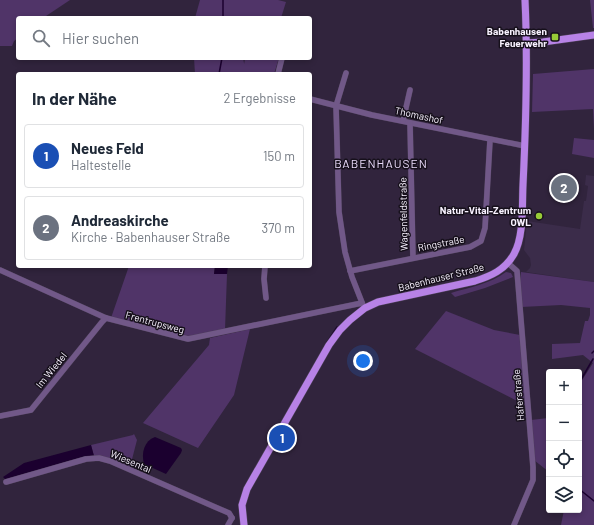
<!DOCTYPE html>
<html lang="de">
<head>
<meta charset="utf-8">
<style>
	:root { --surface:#fff; --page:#f6f6f7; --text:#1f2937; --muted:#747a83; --line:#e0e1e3; --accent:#557237 }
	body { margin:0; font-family:Barlow,sans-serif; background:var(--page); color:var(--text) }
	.controls { position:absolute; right:12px; bottom:12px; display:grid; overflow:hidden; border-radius:4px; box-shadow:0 2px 6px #0003 }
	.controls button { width:36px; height:36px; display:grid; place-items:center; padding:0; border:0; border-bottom:1px solid var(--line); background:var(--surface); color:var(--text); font:20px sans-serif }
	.you { position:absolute; left:363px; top:361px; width:14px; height:14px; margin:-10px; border:3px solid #fff; border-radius:50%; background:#1a73e8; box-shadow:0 0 0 6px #1a73e833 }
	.badge { display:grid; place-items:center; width:26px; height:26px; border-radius:50%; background:var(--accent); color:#fff; font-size:13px; font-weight:700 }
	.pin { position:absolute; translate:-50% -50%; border:2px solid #fff; box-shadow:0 1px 4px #0006 }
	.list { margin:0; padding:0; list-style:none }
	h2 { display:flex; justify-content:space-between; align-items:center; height:52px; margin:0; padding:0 16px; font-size:17px }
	h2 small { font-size:13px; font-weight:400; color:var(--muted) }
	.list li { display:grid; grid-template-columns:26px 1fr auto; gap:12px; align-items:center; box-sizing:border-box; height:64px; margin:0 8px 8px; padding:0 8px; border:1px solid var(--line); border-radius:4px }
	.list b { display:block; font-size:15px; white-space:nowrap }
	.list p { margin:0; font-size:13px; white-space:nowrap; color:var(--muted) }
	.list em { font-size:13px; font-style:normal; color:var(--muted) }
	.icon { flex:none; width:22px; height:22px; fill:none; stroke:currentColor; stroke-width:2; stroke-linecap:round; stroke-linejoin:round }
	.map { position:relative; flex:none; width:594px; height:525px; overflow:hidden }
	.search { position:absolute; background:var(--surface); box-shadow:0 2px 6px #0003; left:16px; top:16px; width:296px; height:44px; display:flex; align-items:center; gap:10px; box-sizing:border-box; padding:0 14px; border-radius:4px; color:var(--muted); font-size:15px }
	.panel { position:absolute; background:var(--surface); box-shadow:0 2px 6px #0003; left:16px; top:72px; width:296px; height:196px; border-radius:4px }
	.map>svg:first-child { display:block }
	.built { fill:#3b2c4a }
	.green { fill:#503468 }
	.water { fill:#1b002f }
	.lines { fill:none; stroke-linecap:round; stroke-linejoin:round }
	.stream { stroke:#1b002f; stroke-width:1.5 }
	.minor-casing { stroke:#4d4158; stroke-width:6 }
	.major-casing { stroke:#4d4158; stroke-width:8 }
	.minor { stroke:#715888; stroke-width:5.5 }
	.major { stroke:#b782e6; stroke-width:7 }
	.poi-dot { fill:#98cb37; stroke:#16101b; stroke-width:1.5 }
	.labels { text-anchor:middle; stroke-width:3; stroke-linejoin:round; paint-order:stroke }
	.poi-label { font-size:10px; font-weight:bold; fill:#f8f2ff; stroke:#16101b; text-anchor:end }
	.street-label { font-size:10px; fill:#f8f2ff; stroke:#16101b }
	.quarter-label { font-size:12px; letter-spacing:1px; fill:#e8d8f9; stroke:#16101b }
</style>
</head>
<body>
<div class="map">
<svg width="594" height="525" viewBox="0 0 594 525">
	<rect width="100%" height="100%" fill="#31243d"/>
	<path class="built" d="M 586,175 L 594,176 L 594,282 L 526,272 L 530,268 L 531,265 L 530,258 L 524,250 L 527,221 L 580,229 L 584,201 L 586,201 L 588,186 L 585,185 Z"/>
	<g class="green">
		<path d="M 0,0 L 70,0 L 43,18 L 18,18 L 18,38 L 14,41 L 12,46 L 0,46 Z"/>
		<path d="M 200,0 L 278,0 L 286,2 L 281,18 L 195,18 Z"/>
		<path d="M 590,0 L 594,0 L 594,28 L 593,28 Z"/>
		<path d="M 194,58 L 243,58 L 246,73 L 244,65 L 245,58 L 279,58 L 274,74 L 195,74 Z"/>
		<path d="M 594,69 L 594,129 L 593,109 L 532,112 L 533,74 Z"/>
		<path d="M 574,138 L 594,140 L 594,158 L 572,154 Z"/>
		<path d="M 129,266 L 215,266 L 214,274 L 227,274 L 225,330 L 188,338 L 111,318 Z"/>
		<path d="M 506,272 L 511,273 L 513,277 L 485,288 L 455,297 L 451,293 C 470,287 490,284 506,272 Z"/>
		<path d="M 521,272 L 594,282 L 594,525 L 561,525 L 564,510 L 579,510 L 579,385 L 593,363 L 583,355 L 552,359 L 552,344 L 580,343 L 585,321 L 588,321 L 590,315 L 590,308 L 561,305 L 521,307 L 520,287 Z"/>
		<path d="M 446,311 L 494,330 L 520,335 L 525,405 L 415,349 Z"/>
		<path d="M 250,329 L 234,395 L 198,448 L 143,423 L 209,345 L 210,338 Z"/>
		<path d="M 547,407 L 549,407 L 549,472 L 534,460 L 531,420 L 548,418 Z"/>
		<path d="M 134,434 L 137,440 L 130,467 C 118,462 107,456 94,456 L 91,445 L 133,435 Z"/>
	</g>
	<g class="water">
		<path d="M 215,266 L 228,266 L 227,274 L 214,274 Z"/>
		<path d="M 155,437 L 181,448 L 182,450 L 181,453 L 166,474 L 144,464 C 141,453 144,441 155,437 Z"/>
		<path d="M 91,445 L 94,456 L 6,480 L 3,477 L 24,463 Z"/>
	</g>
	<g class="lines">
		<g class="stream">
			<path d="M 223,18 L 223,0"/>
			<path d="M 219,74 L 222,58"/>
			<path d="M 326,344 L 337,327"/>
			<path d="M 592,353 L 594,351"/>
			<path d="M 579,383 L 593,359"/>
			<path d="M 579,489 L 594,501"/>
		</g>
		<defs>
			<g id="minor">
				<path d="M 346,73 L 336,106 L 339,212 L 345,252 L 352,277 L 363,305"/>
				<path d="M 278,74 L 282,58"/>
				<path d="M 310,99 L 372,115 L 525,146"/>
				<path d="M 403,121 L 410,90"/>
				<path d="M 410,123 L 413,258"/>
				<path d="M 508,263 L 517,271 L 533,467 L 533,480 L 514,525"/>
				<path d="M 265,266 L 264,279 L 266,298"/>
				<path d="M 0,270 L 106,318 L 188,339 L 362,303"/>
				<path d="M 350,271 L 470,247 L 481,241 L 485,228 L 490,140"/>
				<path d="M 0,416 L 31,410 L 102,322 L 106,318"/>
				<path d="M 6,482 L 86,459 L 99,458 L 110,461 L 215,507 L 229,513 L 232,518"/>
				<path d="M 228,525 L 232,518"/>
			</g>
			<g id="major">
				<path d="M 527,43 L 543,42 L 594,35"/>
				<path d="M 244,525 L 242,505 L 247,489 L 329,345 L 340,330 L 350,320 L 365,308 L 378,302 L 475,281 C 491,276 505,270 514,254 C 524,236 522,206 523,185 C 526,123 528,62 525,0"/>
			</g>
		</defs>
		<use href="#minor" class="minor-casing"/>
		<use href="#major" class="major-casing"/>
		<use href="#minor" class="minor"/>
		<use href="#major" class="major"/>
	</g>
	<g class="poi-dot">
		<rect x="551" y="33" width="8" height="8" rx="2"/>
		<circle cx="539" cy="216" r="4"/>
	</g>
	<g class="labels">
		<g class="poi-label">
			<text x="547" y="35">Babenhausen<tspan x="547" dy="12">Feuerwehr</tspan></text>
			<text x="531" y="214">Natur-Vital-Zentrum<tspan x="531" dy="12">OWL</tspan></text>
		</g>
		<g class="street-label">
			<text transform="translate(419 115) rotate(12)" y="4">Thomashof</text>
			<text transform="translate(403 214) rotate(-91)" y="4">Wagenfeldstraße</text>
			<text transform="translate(441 243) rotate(-11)" y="4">Ringstraße</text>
			<text transform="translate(441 277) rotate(-14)" y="4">Babenhauser Straße</text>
			<text transform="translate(155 322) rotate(15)" y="4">Frentrupsweg</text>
			<text transform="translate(51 370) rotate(-51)" y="4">Im Wiedel</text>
			<text transform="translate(518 395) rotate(-95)" y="4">Haferstraße</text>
			<text transform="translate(131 461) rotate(23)" y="4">Wiesental</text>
		</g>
		<g class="quarter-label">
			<text x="381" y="168">BABENHAUSEN</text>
		</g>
	</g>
</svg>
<div class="controls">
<button>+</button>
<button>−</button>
<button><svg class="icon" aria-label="locate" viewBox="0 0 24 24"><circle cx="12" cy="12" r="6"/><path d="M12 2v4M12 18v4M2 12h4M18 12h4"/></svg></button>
<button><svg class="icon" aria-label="layers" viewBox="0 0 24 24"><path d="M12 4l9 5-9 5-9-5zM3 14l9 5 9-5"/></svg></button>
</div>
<div class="you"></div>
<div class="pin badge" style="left:282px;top:438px;background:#1a4fb4">1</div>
<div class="pin badge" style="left:564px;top:188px;background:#6b7280">2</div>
<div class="search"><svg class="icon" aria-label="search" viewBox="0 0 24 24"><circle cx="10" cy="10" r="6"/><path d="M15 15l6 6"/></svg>Hier suchen</div>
<section class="panel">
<h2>In der Nähe<small>2 Ergebnisse</small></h2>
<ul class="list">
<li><span class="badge" style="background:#1a4fb4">1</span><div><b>Neues Feld</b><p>Haltestelle</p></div><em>150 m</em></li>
<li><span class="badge" style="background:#6b7280">2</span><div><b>Andreaskirche</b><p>Kirche · Babenhauser Straße</p></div><em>370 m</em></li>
</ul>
</section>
</div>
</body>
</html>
